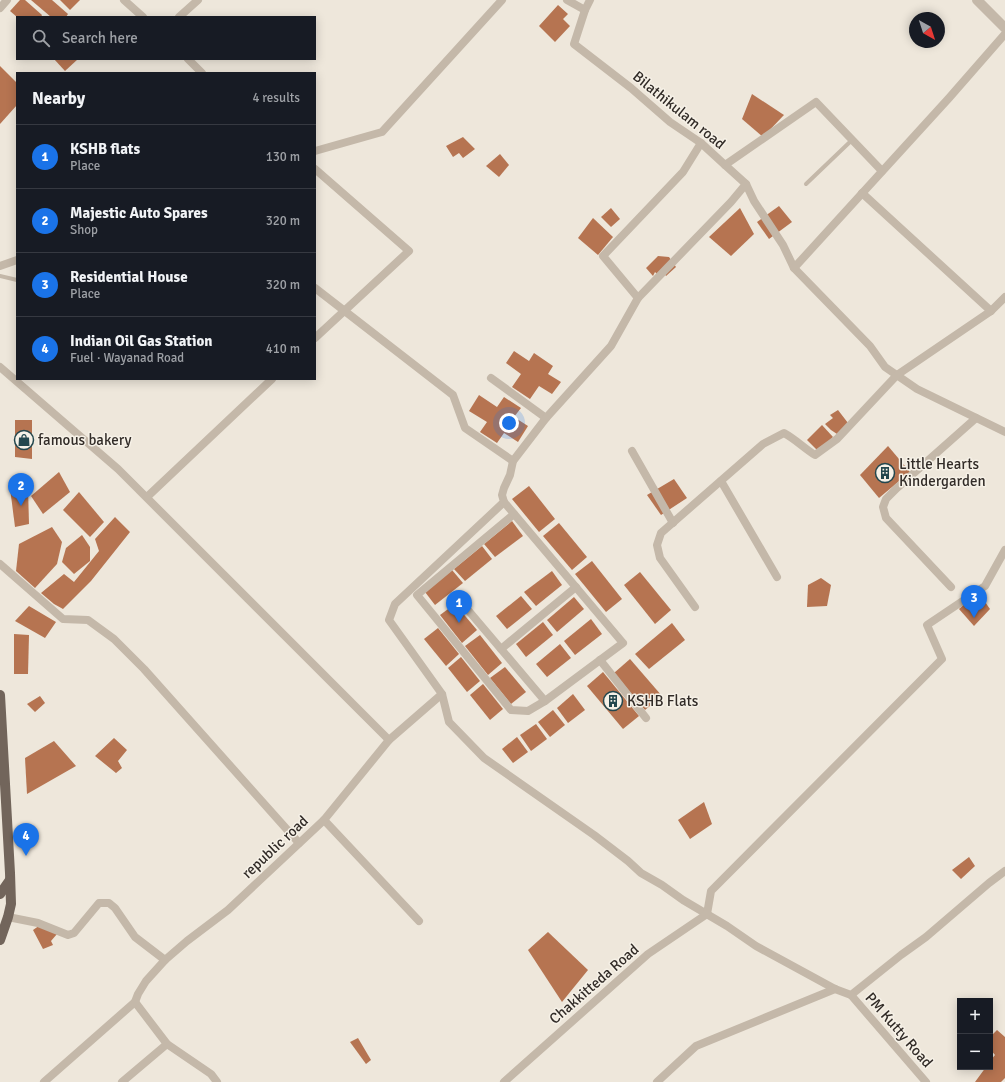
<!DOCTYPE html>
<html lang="en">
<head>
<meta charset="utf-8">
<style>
	:root { --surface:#171b24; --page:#20242c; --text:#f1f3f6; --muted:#9ea1a6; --line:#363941; --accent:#1a73e8 }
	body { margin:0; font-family:Signika,sans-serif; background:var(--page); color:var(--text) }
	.controls { position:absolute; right:12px; bottom:12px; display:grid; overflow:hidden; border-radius:0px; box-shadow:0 2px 10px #0003 }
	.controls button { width:36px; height:36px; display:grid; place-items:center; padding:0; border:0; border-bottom:1px solid var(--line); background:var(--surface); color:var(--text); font:20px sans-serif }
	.compass { position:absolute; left:909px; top:12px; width:36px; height:36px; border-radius:50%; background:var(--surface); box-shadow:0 2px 10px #0003; rotate:141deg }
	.you { position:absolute; left:509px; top:423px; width:14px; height:14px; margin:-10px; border:3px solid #fff; border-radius:50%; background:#1a73e8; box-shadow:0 0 0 6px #1a73e833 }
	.badge { display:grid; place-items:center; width:26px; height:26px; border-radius:50%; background:var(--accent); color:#fff; font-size:13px; font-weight:700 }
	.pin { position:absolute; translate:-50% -33px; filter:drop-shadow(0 1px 2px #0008) }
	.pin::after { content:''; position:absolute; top:21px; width:14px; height:12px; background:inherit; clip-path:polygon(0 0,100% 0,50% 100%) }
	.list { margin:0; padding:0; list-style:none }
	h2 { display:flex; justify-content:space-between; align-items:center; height:52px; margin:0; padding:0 16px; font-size:17px }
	h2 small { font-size:13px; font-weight:400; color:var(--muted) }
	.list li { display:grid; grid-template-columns:26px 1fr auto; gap:12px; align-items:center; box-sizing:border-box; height:64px; padding:0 16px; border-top:1px solid var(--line) }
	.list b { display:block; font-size:15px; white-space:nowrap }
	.list p { margin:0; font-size:13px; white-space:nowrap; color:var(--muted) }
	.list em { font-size:13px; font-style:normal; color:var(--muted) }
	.icon { flex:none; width:22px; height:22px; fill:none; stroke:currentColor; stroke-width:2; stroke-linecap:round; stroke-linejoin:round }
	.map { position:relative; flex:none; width:1005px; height:1082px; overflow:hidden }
	.search { position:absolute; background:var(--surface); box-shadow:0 2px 10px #0003; left:16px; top:16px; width:300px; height:44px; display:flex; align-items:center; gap:10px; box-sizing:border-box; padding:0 14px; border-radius:0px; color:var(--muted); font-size:15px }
	.panel { position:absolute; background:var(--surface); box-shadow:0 2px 10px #0003; left:16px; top:72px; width:300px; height:308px; border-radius:0px }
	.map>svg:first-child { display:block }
	.building { fill:#b67451 }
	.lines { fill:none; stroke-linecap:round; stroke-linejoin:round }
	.service { stroke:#c4b8a9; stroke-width:4 }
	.minor { stroke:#c4b8a9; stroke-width:8 }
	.tertiary { stroke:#c4b8a9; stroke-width:10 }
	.primary { stroke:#72655b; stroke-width:10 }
	.labels { text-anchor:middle; stroke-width:3; stroke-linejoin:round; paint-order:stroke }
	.street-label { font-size:15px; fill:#322c28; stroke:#f6f1e7 }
	.poi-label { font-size:15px; fill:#322c28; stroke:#f6f1e7; text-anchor:start }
</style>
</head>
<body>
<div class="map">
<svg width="1005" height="1082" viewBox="0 0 1005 1082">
	<rect width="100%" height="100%" fill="#eee7db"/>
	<g class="building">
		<path d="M 20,0 L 25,0 L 42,15 L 41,17 L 17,17 L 10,11 Z"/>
		<path d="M 31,0 L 52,0 L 68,14 L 66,17 L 51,17 Z"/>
		<path d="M 60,0 L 80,0 L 70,10 Z"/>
		<path d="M 558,5 L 568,14 L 563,19 L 570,26 L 555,42 L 539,26 Z"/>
		<path d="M 54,59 L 78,59 L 65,71 Z"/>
		<path d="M 0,66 L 17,83 L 17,105 L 0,124 Z"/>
		<path d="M 752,94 L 784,115 L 763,137 L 742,119 Z"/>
		<path d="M 463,137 L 475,149 L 463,158 L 459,153 L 453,157 L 446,146 Z"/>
		<path d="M 500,154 L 509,165 L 499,177 L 486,166 Z"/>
		<path d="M 779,206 L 792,222 L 769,239 L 757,222 Z"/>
		<path d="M 611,208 L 620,219 L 611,227 L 601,217 Z"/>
		<path d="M 740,208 L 754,234 L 731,256 L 709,237 Z"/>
		<path d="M 593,218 L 613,237 L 598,255 L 578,238 Z"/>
		<path d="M 658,256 L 669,257 L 676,267 L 666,276 L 664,273 L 661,278 L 655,272 L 653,276 L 646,268 Z"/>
		<path d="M 514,351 L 529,361 L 534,353 L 553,366 L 548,374 L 561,382 L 552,394 L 539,386 L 530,399 L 512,387 L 521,374 L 506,363 Z"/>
		<path d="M 479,395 L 497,407 L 504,397 L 521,408 L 514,417 L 528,426 L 518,442 L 504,433 L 497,443 L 480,432 L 487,422 L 469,411 Z"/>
		<path d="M 838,410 L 848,423 L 837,434 L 831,430 L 825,424 L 833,418 L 830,415 Z"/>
		<path d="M 15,420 L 32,420 L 32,459 L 15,457 Z"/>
		<path d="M 822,425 L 833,437 L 819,452 L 807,440 Z"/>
		<path d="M 888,446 L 910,472 L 879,498 L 860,475 Z"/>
		<path d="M 59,472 L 70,492 L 43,514 L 31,496 Z"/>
		<path d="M 674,479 L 687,498 L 661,515 L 647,495 Z"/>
		<path d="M 529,486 L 555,519 L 539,532 L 512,499 Z"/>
		<path d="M 28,487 L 29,524 L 15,527 L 10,488 Z"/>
		<path d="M 79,492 L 104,522 L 90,537 L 63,510 Z"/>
		<path d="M 115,517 L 130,532 L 91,581 L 63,609 L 54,604 L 41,593 L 64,574 L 74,582 L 99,551 L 95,539 Z"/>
		<path d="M 512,521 L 523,536 L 495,557 L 484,544 Z"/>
		<path d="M 559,523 L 587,557 L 572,570 L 543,536 Z"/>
		<path d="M 52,527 L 62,542 L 57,564 L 35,588 L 16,571 L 19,544 Z"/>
		<path d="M 82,535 L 90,547 L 90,561 L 74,574 L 62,562 L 66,548 Z"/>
		<path d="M 482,546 L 492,559 L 465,581 L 454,569 Z"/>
		<path d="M 592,561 L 622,599 L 606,612 L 575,574 Z"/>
		<path d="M 452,570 L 463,583 L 435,605 L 425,592 Z"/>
		<path d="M 552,571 L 562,585 L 536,606 L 524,592 Z"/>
		<path d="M 640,572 L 671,610 L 655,624 L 624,585 Z"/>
		<path d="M 821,578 L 831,585 L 827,606 L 807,607 L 808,585 Z"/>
		<path d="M 978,592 L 990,609 L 974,626 L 959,609 Z"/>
		<path d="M 521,596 L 532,609 L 507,629 L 496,616 Z"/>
		<path d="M 574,597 L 584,609 L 557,632 L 547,620 Z"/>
		<path d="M 455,604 L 477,630 L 462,643 L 440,615 Z"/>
		<path d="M 29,606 L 56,622 L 45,638 L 15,621 Z"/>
		<path d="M 591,619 L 602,634 L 575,655 L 564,641 Z"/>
		<path d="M 543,622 L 553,635 L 526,657 L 516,644 Z"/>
		<path d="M 672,623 L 685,640 L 649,669 L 635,654 Z"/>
		<path d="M 438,628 L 459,654 L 446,666 L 424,639 Z"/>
		<path d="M 14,634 L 29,635 L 28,674 L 14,674 Z"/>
		<path d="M 480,635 L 502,663 L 488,675 L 465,646 Z"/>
		<path d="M 560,644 L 571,658 L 547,677 L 536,664 Z"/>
		<path d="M 461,657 L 480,681 L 467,692 L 448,668 Z"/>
		<path d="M 630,659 L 662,696 L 645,710 L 614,673 Z"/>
		<path d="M 505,667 L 526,692 L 511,704 L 490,678 Z"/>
		<path d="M 603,672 L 639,716 L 623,729 L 587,686 Z"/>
		<path d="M 483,684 L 503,709 L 490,720 L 470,695 Z"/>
		<path d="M 573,694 L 585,710 L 568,723 L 557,708 Z"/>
		<path d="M 40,696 L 45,703 L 35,712 L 27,704 Z"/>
		<path d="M 553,710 L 565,725 L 550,737 L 538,722 Z"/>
		<path d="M 536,724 L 547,739 L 531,751 L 520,735 Z"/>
		<path d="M 517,737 L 528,752 L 513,763 L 502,749 Z"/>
		<path d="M 114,738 L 127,750 L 118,761 L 122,768 L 116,773 L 95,756 Z"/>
		<path d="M 54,741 L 76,766 L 27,794 L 25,758 Z"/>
		<path d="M 704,802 L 712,824 L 690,839 L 678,820 Z"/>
		<path d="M 969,857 L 975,866 L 961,879 L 952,870 Z"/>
		<path d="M 43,923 L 57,934 L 51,941 L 53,945 L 43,949 L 33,930 Z"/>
		<path d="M 548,932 L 588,970 L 562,1002 L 528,950 Z"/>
		<path d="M 997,1030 L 1005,1037 L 1005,1078 L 1001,1082 L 975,1082 L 986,1067 L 990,1067 L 990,1061 L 995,1055 L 990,1049 L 990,1037 Z"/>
		<path d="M 358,1038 L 371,1060 L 366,1064 L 350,1042 Z"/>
	</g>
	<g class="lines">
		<g class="service">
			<path d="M 806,184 L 852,140"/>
			<path d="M 0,276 L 17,280"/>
		</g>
		<g class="minor">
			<path d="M 124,0 L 143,17"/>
			<path d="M 567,0 L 585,10 L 574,44 L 631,88 L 670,122 L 701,143 L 725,165 L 816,102 L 882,171"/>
			<path d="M 0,8 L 7,0"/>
			<path d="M 585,10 L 590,0"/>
			<path d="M 179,17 L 198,0"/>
			<path d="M 188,59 L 202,73"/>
			<path d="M 315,151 L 382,132 L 502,0"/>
			<path d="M 725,165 L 746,184 L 754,201 L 783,245 L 794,268 L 870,346 L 885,367 L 917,389 L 1005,432"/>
			<path d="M 315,169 L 409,251 L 315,338"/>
			<path d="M 862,193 L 991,311"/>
			<path d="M 0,266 L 17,260"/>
			<path d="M 794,268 L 949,98 L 1005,34"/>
			<path d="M 315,288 L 453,395 L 465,428 L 513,461"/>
			<path d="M 638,298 L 731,202 L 746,184"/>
			<path d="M 0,367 L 118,469 L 389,740 L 442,694"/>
			<path d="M 491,378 L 546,418 L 611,346 L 638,298 L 603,256 L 683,172 L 701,143"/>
			<path d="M 546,418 L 513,461 L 510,475 L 504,488 L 502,495 L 504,502 L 395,604 L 389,620 L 442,694 L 449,722 L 484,758 L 594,835 L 628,861 L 641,873 L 662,885 L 683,900 L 727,926 L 756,946 L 835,989 L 851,995 L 901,955 L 926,937 L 989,883 L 1005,871"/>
			<path d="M 632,451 L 673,523"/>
			<path d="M 721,481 L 777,577"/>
			<path d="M 147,497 L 272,379"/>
			<path d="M 514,514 L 417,595 L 511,710 L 528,711 L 545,701"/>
			<path d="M 0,564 L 63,619 L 88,620 L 114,639 L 144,669 L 299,843"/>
			<path d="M 951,587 L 886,518 L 883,507 L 886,499 L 897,488 L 976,418"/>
			<path d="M 462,603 L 545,701 L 623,643 L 504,502"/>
			<path d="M 695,607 L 660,558 L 657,545 L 661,533 L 763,444 L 784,433 C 795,439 804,448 815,455 L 837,439 L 897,375 L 991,311 L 1005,297"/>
			<path d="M 501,649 L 576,587"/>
			<path d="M 600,660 L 646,718"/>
			<path d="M 324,820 L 419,921"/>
			<path d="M 8,917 L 38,923 L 68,935 L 74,933 L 99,903 L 109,903 L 115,908 L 135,937 L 165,960"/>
			<path d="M 851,995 L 926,1082"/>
			<path d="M 135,1002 L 167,1044 L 211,1074 L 217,1082"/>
			<path d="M 44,1082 L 135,1002 L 138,994 L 146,981 L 165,960 L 187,941 L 228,910 L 324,820 L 389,740"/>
			<path d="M 122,1082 L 167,1044"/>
			<path d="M 504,1082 L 648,954 L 707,914 L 711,891 L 942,659 L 927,625 L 985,586 L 1005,550"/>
			<path d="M 657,1082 L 696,1046 L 835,989"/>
		</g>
		<path class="tertiary" d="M 977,0 L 1005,28"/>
		<g class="primary">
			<path d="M 0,695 L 10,873 L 11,904 L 8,917 L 0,940"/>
			<path d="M 0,894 L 10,880"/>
		</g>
	</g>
	<defs>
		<symbol id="shop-ring" viewBox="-11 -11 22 22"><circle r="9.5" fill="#f6f1e7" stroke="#23474e" stroke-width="1.5"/><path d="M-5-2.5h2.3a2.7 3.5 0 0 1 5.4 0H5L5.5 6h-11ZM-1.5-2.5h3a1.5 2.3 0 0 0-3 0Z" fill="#23474e"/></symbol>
		<symbol id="building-ring" viewBox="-11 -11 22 22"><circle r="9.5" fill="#f6f1e7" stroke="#23474e" stroke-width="1.5"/><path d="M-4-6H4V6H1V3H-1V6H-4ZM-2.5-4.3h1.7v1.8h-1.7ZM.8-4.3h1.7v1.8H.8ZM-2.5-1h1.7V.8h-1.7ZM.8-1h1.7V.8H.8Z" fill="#23474e"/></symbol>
	</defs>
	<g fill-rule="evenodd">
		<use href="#shop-ring" x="13" y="429" width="22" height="22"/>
		<use href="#building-ring" x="874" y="462" width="22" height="22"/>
		<use href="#building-ring" x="602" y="690" width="22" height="22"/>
	</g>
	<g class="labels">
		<g class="street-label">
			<text transform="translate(679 110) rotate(39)" y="5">Bilathikulam road</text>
			<text transform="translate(275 847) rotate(-43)" y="5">republic road</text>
			<text transform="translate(594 984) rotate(-41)" y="5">Chakkitteda Road</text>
			<text transform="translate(899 1030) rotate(49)" y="5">PM Kutty Road</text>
		</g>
		<g class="poi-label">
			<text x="38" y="445">famous bakery</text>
			<text x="899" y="469">Little Hearts<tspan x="899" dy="17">Kindergarden</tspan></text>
			<text x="627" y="706">KSHB Flats</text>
		</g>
	</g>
</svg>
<div class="controls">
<button>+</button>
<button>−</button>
</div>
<svg class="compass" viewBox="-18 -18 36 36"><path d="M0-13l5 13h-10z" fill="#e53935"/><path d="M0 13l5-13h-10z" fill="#9ea1a6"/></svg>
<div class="you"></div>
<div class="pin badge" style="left:459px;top:623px">1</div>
<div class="pin badge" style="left:21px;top:506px">2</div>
<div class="pin badge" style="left:974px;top:618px">3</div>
<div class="pin badge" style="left:26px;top:856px">4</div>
<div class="search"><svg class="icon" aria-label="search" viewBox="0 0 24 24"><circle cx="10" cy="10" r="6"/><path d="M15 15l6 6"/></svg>Search here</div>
<section class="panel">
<h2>Nearby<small>4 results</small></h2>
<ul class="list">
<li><span class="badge">1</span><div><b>KSHB flats</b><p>Place</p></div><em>130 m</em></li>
<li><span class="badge">2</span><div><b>Majestic Auto Spares</b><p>Shop</p></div><em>320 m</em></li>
<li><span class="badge">3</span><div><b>Residential House</b><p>Place</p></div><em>320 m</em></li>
<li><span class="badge">4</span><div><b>Indian Oil Gas Station</b><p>Fuel · Wayanad Road</p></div><em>410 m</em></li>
</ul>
</section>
</div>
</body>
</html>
